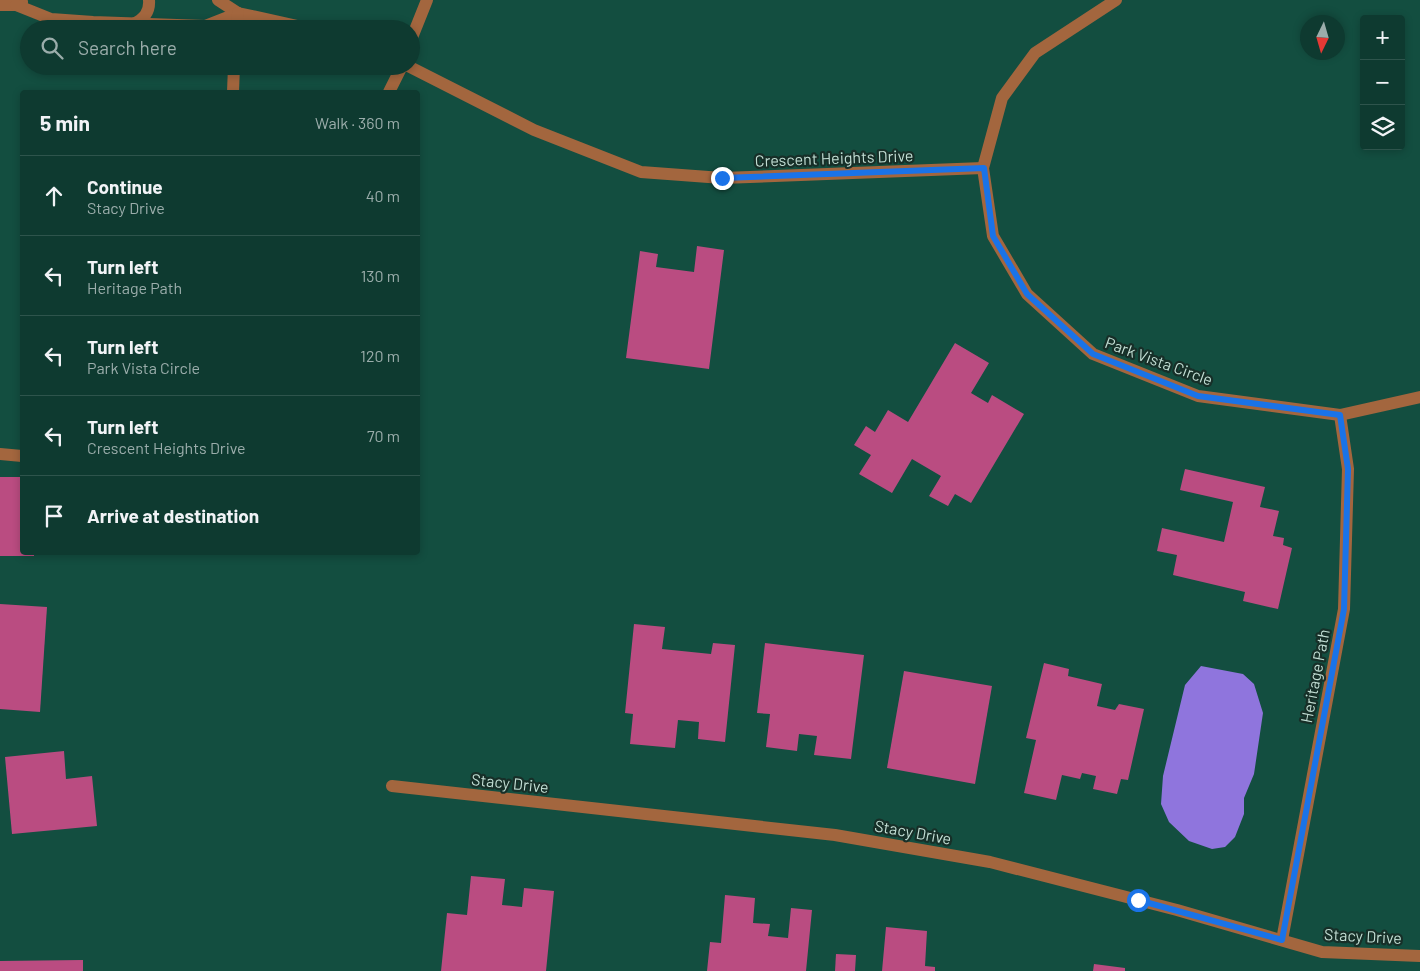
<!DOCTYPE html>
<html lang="en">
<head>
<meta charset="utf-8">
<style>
	:root { --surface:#0e3a30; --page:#174138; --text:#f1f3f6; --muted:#9badab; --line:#2e544c }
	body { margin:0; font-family:Barlow,sans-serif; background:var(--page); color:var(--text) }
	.controls { position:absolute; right:15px; top:15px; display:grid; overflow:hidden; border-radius:5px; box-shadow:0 2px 8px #0003 }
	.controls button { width:45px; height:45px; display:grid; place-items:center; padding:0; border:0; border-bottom:1px solid var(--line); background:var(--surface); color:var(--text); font:25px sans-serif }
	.compass { position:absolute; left:1300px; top:15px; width:45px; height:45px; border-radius:50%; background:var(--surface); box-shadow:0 2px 8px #0003; rotate:185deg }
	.stop { position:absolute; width:15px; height:15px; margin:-11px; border:4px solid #1a73e8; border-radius:50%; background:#fff }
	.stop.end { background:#1a73e8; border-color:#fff; box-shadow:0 1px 5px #0008 }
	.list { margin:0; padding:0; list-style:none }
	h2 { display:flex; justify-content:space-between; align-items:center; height:65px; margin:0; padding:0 20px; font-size:21px }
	h2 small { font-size:16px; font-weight:400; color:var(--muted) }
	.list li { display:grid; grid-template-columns:32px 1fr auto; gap:15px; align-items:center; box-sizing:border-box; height:80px; padding:0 20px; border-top:1px solid var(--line) }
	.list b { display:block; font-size:19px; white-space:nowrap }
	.list p { margin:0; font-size:16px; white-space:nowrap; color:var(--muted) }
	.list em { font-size:16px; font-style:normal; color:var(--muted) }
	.icon { flex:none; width:28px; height:28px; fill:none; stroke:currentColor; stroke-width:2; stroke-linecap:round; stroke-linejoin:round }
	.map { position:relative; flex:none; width:1420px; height:971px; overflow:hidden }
	.search { position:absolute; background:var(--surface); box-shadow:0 2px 8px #0003; left:20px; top:20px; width:400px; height:55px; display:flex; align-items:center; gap:12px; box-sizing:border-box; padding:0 18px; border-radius:28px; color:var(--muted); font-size:19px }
	.panel { position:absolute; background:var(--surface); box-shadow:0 2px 8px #0003; left:20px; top:90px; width:400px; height:465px; border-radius:5px }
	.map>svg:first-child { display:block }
	.water { fill:#8f75dd }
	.building { fill:#ba4c81 }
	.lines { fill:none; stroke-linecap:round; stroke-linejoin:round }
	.minor { stroke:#a3663e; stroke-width:12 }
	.route { stroke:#1a73e8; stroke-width:6 }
	.labels { text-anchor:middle; stroke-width:4.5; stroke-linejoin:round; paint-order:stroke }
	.street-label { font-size:16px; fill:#c2ded4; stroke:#172f28 }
</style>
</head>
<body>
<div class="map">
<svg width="1420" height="971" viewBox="0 0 1420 971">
	<rect width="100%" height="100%" fill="#134e40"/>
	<path class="water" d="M 1201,666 L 1243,674 L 1254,684 L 1263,713 L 1254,774 L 1244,798 L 1244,814 L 1235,837 L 1225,847 L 1212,849 L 1189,841 L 1169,822 L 1161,804 L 1163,776 L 1185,685 Z"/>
	<g class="building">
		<path d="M 697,246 L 724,250 L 709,369 L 626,358 L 640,251 L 658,254 L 656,267 L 694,272 Z"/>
		<path d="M 955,343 L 989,363 L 971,393 L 988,403 L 992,395 L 1024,414 L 971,503 L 955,494 L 948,506 L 929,496 L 941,476 L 912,459 L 892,493 L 859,474 L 871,455 L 854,445 L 866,426 L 875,432 L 888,410 L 908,422 Z"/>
		<path d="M 1185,469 L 1265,487 L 1260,507 L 1279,511 L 1273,536 L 1284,538 L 1283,545 L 1292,548 L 1278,609 L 1243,601 L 1245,592 L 1173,575 L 1177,555 L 1157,551 L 1162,528 L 1224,542 L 1233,502 L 1180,490 Z"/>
		<path d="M 0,477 L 22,477 L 22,552 L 34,552 L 34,556 L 0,556 Z"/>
		<path d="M 0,604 L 47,607 L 40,712 L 0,709 Z"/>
		<path d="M 634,624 L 665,627 L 662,649 L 711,654 L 713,643 L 735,645 L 725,742 L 698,739 L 699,722 L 678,720 L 675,748 L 630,744 L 633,714 L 625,713 Z"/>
		<path d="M 765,643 L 864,655 L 851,759 L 814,755 L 817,736 L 799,734 L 797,751 L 766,747 L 770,714 L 757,713 Z"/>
		<path d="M 1044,663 L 1069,669 L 1068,676 L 1102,684 L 1097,706 L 1115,710 L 1119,704 L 1144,709 L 1128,780 L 1121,779 L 1117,794 L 1093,789 L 1096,776 L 1082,773 L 1080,779 L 1062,775 L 1056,800 L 1024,793 L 1036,740 L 1026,738 Z"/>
		<path d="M 904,671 L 992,686 L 975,784 L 887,768 Z"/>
		<path d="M 64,751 L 66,779 L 92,776 L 97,826 L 12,834 L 5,757 Z"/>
		<path d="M 471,876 L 505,879 L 502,905 L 522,907 L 524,888 L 554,891 L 546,971 L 441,971 L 447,913 L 467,915 Z"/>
		<path d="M 725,895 L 755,898 L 753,923 L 770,924 L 768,936 L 788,938 L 791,908 L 812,910 L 806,971 L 707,971 L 710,942 L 721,943 Z"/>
		<path d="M 886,927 L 927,931 L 925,966 L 935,967 L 935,971 L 882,971 Z"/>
		<path d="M 836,954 L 856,955 L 855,971 L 835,971 Z"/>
		<path d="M 83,960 L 83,971 L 0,971 L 0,961 Z"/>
		<path d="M 1094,964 L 1125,968 L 1125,971 L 1093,971 Z"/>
	</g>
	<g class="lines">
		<g class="minor">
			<path d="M 218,0 L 238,13 L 311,29"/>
			<path d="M 1116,0 L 1035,53 L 1002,98 L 983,168 L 993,236 L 1027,294 L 1093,354 L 1198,396 L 1340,415 L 1420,397"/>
			<path d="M 0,5 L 16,5 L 22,2"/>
			<path d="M 16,5 L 51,19 L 93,22 L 205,26 L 238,13"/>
			<path d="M 133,24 C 144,19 150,12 149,0"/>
			<path d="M 237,29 L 238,13"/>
			<path d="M 411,40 L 427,0"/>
			<path d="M 408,66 L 534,130 L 641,172 L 722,178 L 983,168"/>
			<path d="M 233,92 L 234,66"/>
			<path d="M 389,92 L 402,66"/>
			<path d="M 0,454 L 22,456"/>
			<path d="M 392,786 L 835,835 L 990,862 L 1177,910 L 1322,952 L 1420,956"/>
			<path d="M 1282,940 L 1344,609 L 1348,469 L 1340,415"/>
		</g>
	</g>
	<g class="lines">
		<path class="route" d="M 722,178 L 984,168 L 993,236 L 1027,294 L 1093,354 L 1198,396 L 1340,415 L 1348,469 L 1344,609 L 1282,940 L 1138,900"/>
	</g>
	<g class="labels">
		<g class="street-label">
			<text transform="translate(834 158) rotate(-2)" y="6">Crescent Heights Drive</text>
			<text transform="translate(1159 361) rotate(20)" y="6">Park Vista Circle</text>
			<text transform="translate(1315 676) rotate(-79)" y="6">Heritage Path</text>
			<text transform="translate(510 783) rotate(6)" y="6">Stacy Drive</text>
			<text transform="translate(913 832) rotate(10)" y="6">Stacy Drive</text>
			<text transform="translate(1363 936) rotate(3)" y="6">Stacy Drive</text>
		</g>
	</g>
</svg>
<div class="controls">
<button>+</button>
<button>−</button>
<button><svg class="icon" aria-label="layers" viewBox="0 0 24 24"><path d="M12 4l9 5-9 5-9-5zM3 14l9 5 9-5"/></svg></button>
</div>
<svg class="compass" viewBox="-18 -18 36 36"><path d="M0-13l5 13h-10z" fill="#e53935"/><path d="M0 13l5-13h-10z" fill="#9badab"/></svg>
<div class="stop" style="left:1138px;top:900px"></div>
<div class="stop end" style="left:722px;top:178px"></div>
<div class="search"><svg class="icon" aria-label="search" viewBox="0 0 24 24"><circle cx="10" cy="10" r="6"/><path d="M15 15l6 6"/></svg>Search here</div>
<section class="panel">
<h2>5 min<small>Walk · 360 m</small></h2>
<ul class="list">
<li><svg class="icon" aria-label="ahead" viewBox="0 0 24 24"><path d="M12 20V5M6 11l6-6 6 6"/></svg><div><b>Continue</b><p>Stacy Drive</p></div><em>40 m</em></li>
<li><svg class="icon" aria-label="left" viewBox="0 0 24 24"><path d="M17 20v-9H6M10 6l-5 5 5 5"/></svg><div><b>Turn left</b><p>Heritage Path</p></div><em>130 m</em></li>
<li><svg class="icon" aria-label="left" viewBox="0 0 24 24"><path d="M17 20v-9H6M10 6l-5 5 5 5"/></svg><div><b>Turn left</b><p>Park Vista Circle</p></div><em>120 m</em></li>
<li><svg class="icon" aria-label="left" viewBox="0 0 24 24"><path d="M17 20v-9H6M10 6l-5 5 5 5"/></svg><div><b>Turn left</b><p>Crescent Heights Drive</p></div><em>70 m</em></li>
<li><svg class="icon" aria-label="arrive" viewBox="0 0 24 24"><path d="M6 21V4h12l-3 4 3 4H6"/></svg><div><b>Arrive at destination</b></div></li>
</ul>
</section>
</div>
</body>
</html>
